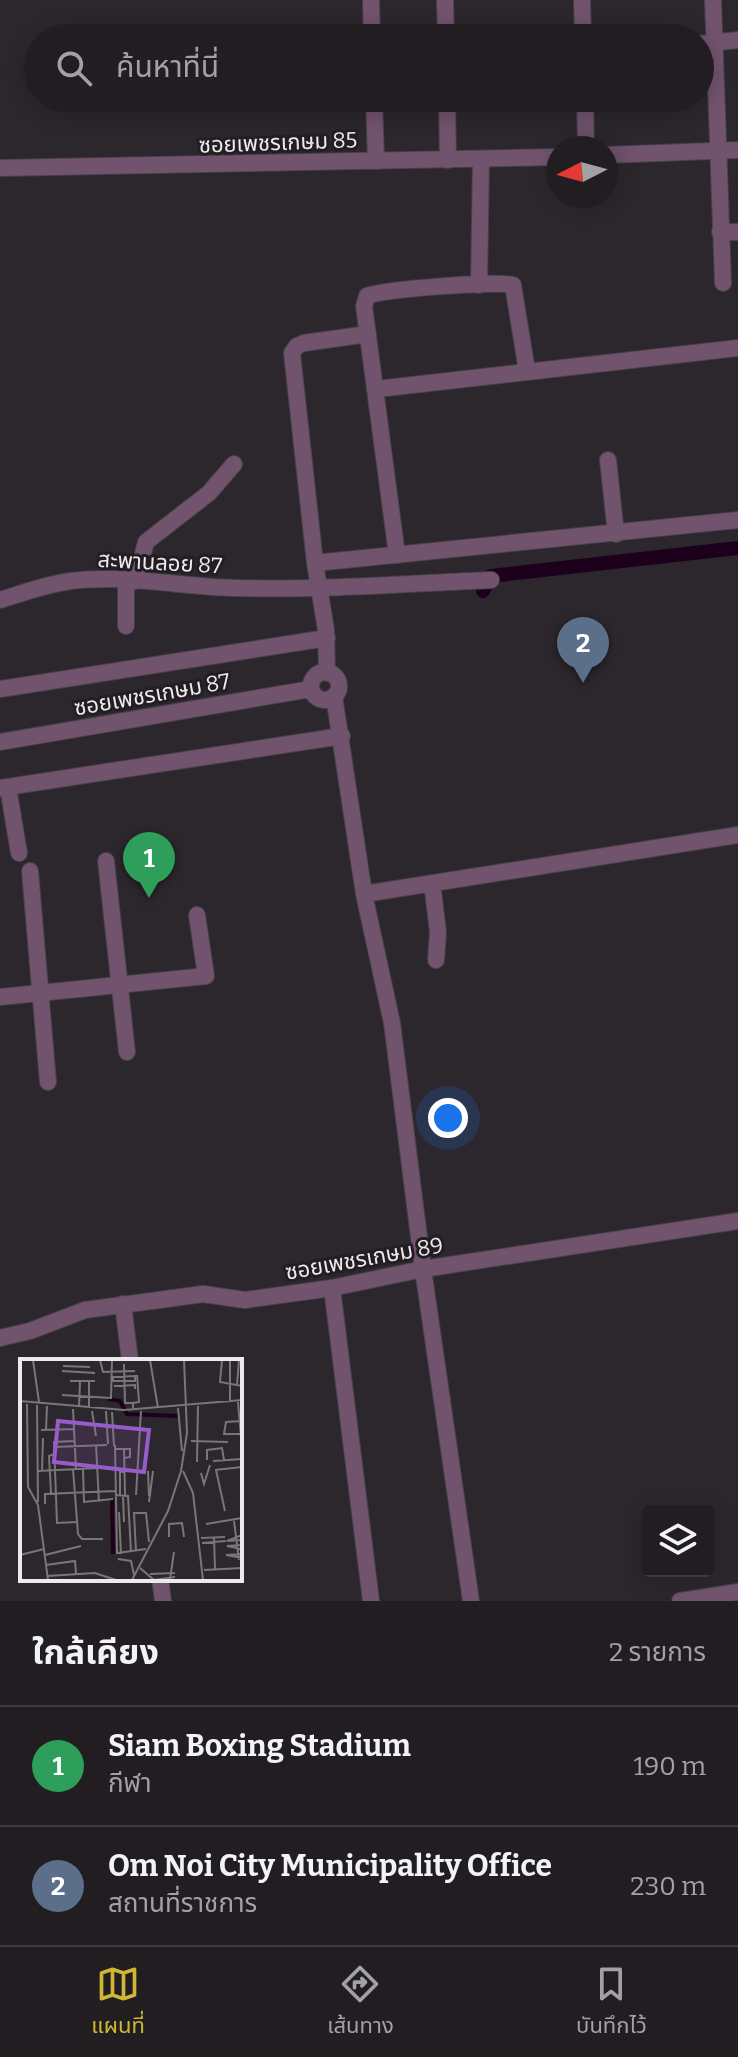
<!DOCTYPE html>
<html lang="th">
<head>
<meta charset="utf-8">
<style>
	:root { --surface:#211d21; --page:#2d2a2e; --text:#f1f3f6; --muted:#a2a2a5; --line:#3e3b3f; --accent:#d0b736 }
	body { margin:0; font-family:Bitter,"Noto Sans Thai",serif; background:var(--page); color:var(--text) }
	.controls { position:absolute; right:24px; bottom:24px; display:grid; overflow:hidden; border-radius:8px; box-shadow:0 4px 20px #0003 }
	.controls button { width:72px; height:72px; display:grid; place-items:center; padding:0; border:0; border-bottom:2px solid var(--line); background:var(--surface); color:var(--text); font:40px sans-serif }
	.compass { position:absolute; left:546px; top:136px; width:72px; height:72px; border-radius:50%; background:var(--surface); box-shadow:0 4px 20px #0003; rotate:264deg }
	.you { position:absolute; left:448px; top:1118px; width:28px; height:28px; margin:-20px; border:6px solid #fff; border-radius:50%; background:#1a73e8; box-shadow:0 0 0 12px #1a73e833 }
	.badge { display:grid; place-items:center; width:52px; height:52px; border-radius:50%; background:var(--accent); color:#fff; font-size:26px; font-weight:700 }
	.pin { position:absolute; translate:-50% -66px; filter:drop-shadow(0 2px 4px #0008) }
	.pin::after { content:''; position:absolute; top:42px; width:28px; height:24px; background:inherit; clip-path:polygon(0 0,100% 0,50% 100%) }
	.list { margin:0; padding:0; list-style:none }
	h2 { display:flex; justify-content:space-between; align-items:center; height:104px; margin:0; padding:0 32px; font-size:34px }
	h2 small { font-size:26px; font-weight:400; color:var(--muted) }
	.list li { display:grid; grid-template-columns:52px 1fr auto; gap:24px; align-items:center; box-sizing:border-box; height:120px; padding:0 32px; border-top:2px solid var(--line) }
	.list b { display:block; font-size:30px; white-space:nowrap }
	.list p { margin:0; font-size:26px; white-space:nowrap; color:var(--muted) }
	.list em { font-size:26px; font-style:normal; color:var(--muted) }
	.icon { flex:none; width:44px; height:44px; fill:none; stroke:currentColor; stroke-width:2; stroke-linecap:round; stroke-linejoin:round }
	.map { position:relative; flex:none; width:738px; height:1601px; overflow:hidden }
	.search { position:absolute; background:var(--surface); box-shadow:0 4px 20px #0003; left:24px; right:24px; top:24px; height:88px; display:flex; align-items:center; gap:20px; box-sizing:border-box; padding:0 28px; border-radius:44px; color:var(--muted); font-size:30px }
	.sheet { height:344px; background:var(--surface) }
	nav { display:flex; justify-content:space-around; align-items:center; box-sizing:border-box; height:112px; border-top:2px solid var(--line); background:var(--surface); font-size:22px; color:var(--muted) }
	nav a { display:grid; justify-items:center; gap:4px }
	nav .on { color:var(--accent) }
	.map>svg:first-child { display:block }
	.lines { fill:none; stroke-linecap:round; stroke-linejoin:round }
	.canal { stroke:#1d001c; stroke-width:14 }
	.minor-casing { stroke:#474247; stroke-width:18 }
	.minor { stroke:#71536e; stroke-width:16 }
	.labels { text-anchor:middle; stroke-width:6; stroke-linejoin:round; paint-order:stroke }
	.street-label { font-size:22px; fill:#ede9ec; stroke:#221e22 }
	.inset-river { fill:none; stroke:#1d001c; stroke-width:4 }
	.inset-road { fill:none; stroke:#797579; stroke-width:2 }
	.view { fill:#985bca; fill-opacity:0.15; stroke:#985bca; stroke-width:4 }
	.inset-edge { fill:none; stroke:#ede9ec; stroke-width:4 }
</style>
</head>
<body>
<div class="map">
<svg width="738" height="1601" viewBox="0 0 738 1601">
	<rect width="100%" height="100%" fill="#2c272c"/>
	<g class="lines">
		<path class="canal" d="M 483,591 L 491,576 L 738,548"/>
		<defs>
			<g id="minor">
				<path d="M 371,0 L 372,38"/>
				<path d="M 445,0 L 446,38"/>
				<path d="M 582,0 L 583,38"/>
				<path d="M 713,0 L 723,283"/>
				<path d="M 700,44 L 738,40"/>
				<path d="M 374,98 L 376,161"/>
				<path d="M 447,98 L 448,160"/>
				<path d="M 585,98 L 586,148"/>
				<path d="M 606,155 L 738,150"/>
				<path d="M 0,168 L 558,157"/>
				<path d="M 720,232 L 738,232"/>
				<path d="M 479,285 L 481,159"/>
				<path d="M 377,389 L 738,348"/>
				<path d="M 608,460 L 616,534"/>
				<path d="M 397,555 L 364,306 L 367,296 C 385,289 494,281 513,285 L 527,371"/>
				<path d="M 315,563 L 738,520"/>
				<path d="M 136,581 L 146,542 L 209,493 L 234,464"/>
				<path d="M 0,600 C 23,593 47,584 71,581 C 125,574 181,587 235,588 C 321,590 406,584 491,580"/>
				<path d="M 126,626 L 126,581"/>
				<circle cx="325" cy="686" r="14"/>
				<path d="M 327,673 L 326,630 L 315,563 L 292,353 L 297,346 L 304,343 L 368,334"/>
				<path d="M 0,689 L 327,638"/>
				<path d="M 334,696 L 364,894 L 392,1023 L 423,1269 L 471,1601"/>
				<path d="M 0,742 L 311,689"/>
				<path d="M 8,787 L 19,853"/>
				<path d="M 0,788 L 342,736"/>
				<path d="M 106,861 L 127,1052"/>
				<path d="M 30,871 L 48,1082"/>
				<path d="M 432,883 L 438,932 L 436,960"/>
				<path d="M 364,894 L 738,835"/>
				<path d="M 0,997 L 206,976 L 197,915"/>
				<path d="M 332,1288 L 371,1601"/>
				<path d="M 123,1304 L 130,1361"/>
				<path d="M 0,1338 L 30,1331 L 85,1310 L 203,1294 L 245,1300 L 332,1288 L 423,1269 L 738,1221"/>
				<path d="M 160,1579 L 163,1601"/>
				<path d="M 680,1601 L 738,1592"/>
			</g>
		</defs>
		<use href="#minor" class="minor-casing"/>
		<use href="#minor" class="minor"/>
	</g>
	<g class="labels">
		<g class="street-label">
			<text transform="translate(278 142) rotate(-2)" y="8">ซอยเพชรเกษม 85</text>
			<text transform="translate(160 562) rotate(3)" y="8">สะพานลอย 87</text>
			<text transform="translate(152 694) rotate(-10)" y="8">ซอยเพชรเกษม 87</text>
			<text transform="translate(364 1258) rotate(-10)" y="8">ซอยเพชรเกษม 89</text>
		</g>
	</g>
	<g transform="translate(20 1359)">
		<rect width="222" height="222" fill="#2c272c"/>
		<path class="inset-river" d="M 88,40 L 100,42 L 107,55 L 159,57M 92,140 L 93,195"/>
		<path class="inset-road" d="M 13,1 L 19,43M 80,1 L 83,13 L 115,12M 130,1 L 138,49M 202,1 L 200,23 L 222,27M 104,5 L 105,44 L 113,44 L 113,50M 43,7 L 70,8M 42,12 L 75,14M 115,17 L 115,22 L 93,22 L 93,18 ZM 50,22 L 75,22M 217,26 L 219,1M 94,27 L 115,26 L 115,30M 42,36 L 91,39 L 92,1M 0,42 L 104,51 L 222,41M 210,42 L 210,1M 218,43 L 222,90M 113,44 L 119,43 L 117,16M 7,45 L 8,128 L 18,146 L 28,221M 17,46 L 18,143M 59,48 L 60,23M 69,49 L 69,23M 158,49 L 162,92M 53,50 L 56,110M 72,52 L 76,77M 86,52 L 88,85M 92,53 L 94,87M 222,62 L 206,63 L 204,75 L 222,75M 21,71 L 54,70M 26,71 L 27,47M 54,82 L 34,83 L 37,164 L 56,163M 171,82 L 208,83M 76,86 L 79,143M 95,86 L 97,194 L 126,190M 34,88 L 87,86M 95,90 L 110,90 L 110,98 L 105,99M 104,90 L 105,136M 187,101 L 187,91 L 202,89 L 204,101M 193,102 L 222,100M 177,103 L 178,47M 53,110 L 58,175 L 62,180 L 83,180M 63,110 L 64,143 L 93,140M 195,111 L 222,108M 196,111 L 205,152M 18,112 L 77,109M 22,112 L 23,79M 128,112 L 129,137M 163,112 L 173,134 L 183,221M 181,114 L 184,125 L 190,106M 31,134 L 29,97 L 34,95M 95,136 L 108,137 L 111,193M 100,136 L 100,113 L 105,113M 103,136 L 104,163M 116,136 L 121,52M 129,143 L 133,112M 25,145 L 25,135 L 95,132M 99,153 L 101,195M 214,162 L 219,201M 186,165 L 222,159M 222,176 L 207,182 L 222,181M 149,178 L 149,165 L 162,164 L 164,178M 194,178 L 195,210M 181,179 L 205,178M 182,184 L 206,182M 222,186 L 207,187 L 222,190M 116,192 L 114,154 L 126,154 L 129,183M 0,196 L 24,190M 25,196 L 61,187M 222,199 L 206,196 L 222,195M 98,200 L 111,202 L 114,216M 26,206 L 55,202 L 56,215M 120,209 L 134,221 L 155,218M 184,211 L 222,209M 130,215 L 155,214M 27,217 L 75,214 L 96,221M 150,220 L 154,193M 112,221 L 148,152 L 161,112 L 167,74 L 164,1"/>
		<path class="view" d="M 38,62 L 129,71 L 124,113 L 34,103 Z"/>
		<rect width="222" height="222" class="inset-edge"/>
	</g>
</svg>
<div class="controls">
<button><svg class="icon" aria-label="layers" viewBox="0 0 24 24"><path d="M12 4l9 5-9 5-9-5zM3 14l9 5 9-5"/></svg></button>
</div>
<svg class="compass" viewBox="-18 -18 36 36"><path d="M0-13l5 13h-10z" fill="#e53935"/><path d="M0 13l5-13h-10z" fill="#a2a2a5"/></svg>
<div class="you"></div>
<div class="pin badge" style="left:149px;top:898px;background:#2e9e5b">1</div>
<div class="pin badge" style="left:583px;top:683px;background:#5c6f8a">2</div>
<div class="search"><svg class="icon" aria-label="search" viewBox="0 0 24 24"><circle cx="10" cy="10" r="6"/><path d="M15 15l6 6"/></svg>ค้นหาที่นี่</div>
</div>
<section class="sheet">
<h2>ใกล้เคียง<small>2 รายการ</small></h2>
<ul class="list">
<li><span class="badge" style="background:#2e9e5b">1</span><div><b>Siam Boxing Stadium</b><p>กีฬา</p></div><em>190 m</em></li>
<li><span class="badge" style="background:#5c6f8a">2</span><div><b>Om Noi City Municipality Office</b><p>สถานที่ราชการ</p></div><em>230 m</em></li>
</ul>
</section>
<nav>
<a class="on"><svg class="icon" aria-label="map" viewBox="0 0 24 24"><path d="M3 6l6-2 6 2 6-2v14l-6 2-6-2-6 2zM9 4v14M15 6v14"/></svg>แผนที่</a>
<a><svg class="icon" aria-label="directions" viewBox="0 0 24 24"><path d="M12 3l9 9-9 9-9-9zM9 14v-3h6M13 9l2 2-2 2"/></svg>เส้นทาง</a>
<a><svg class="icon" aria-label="saved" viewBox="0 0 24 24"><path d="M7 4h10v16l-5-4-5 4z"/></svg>บันทึกไว้</a>
</nav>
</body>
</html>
